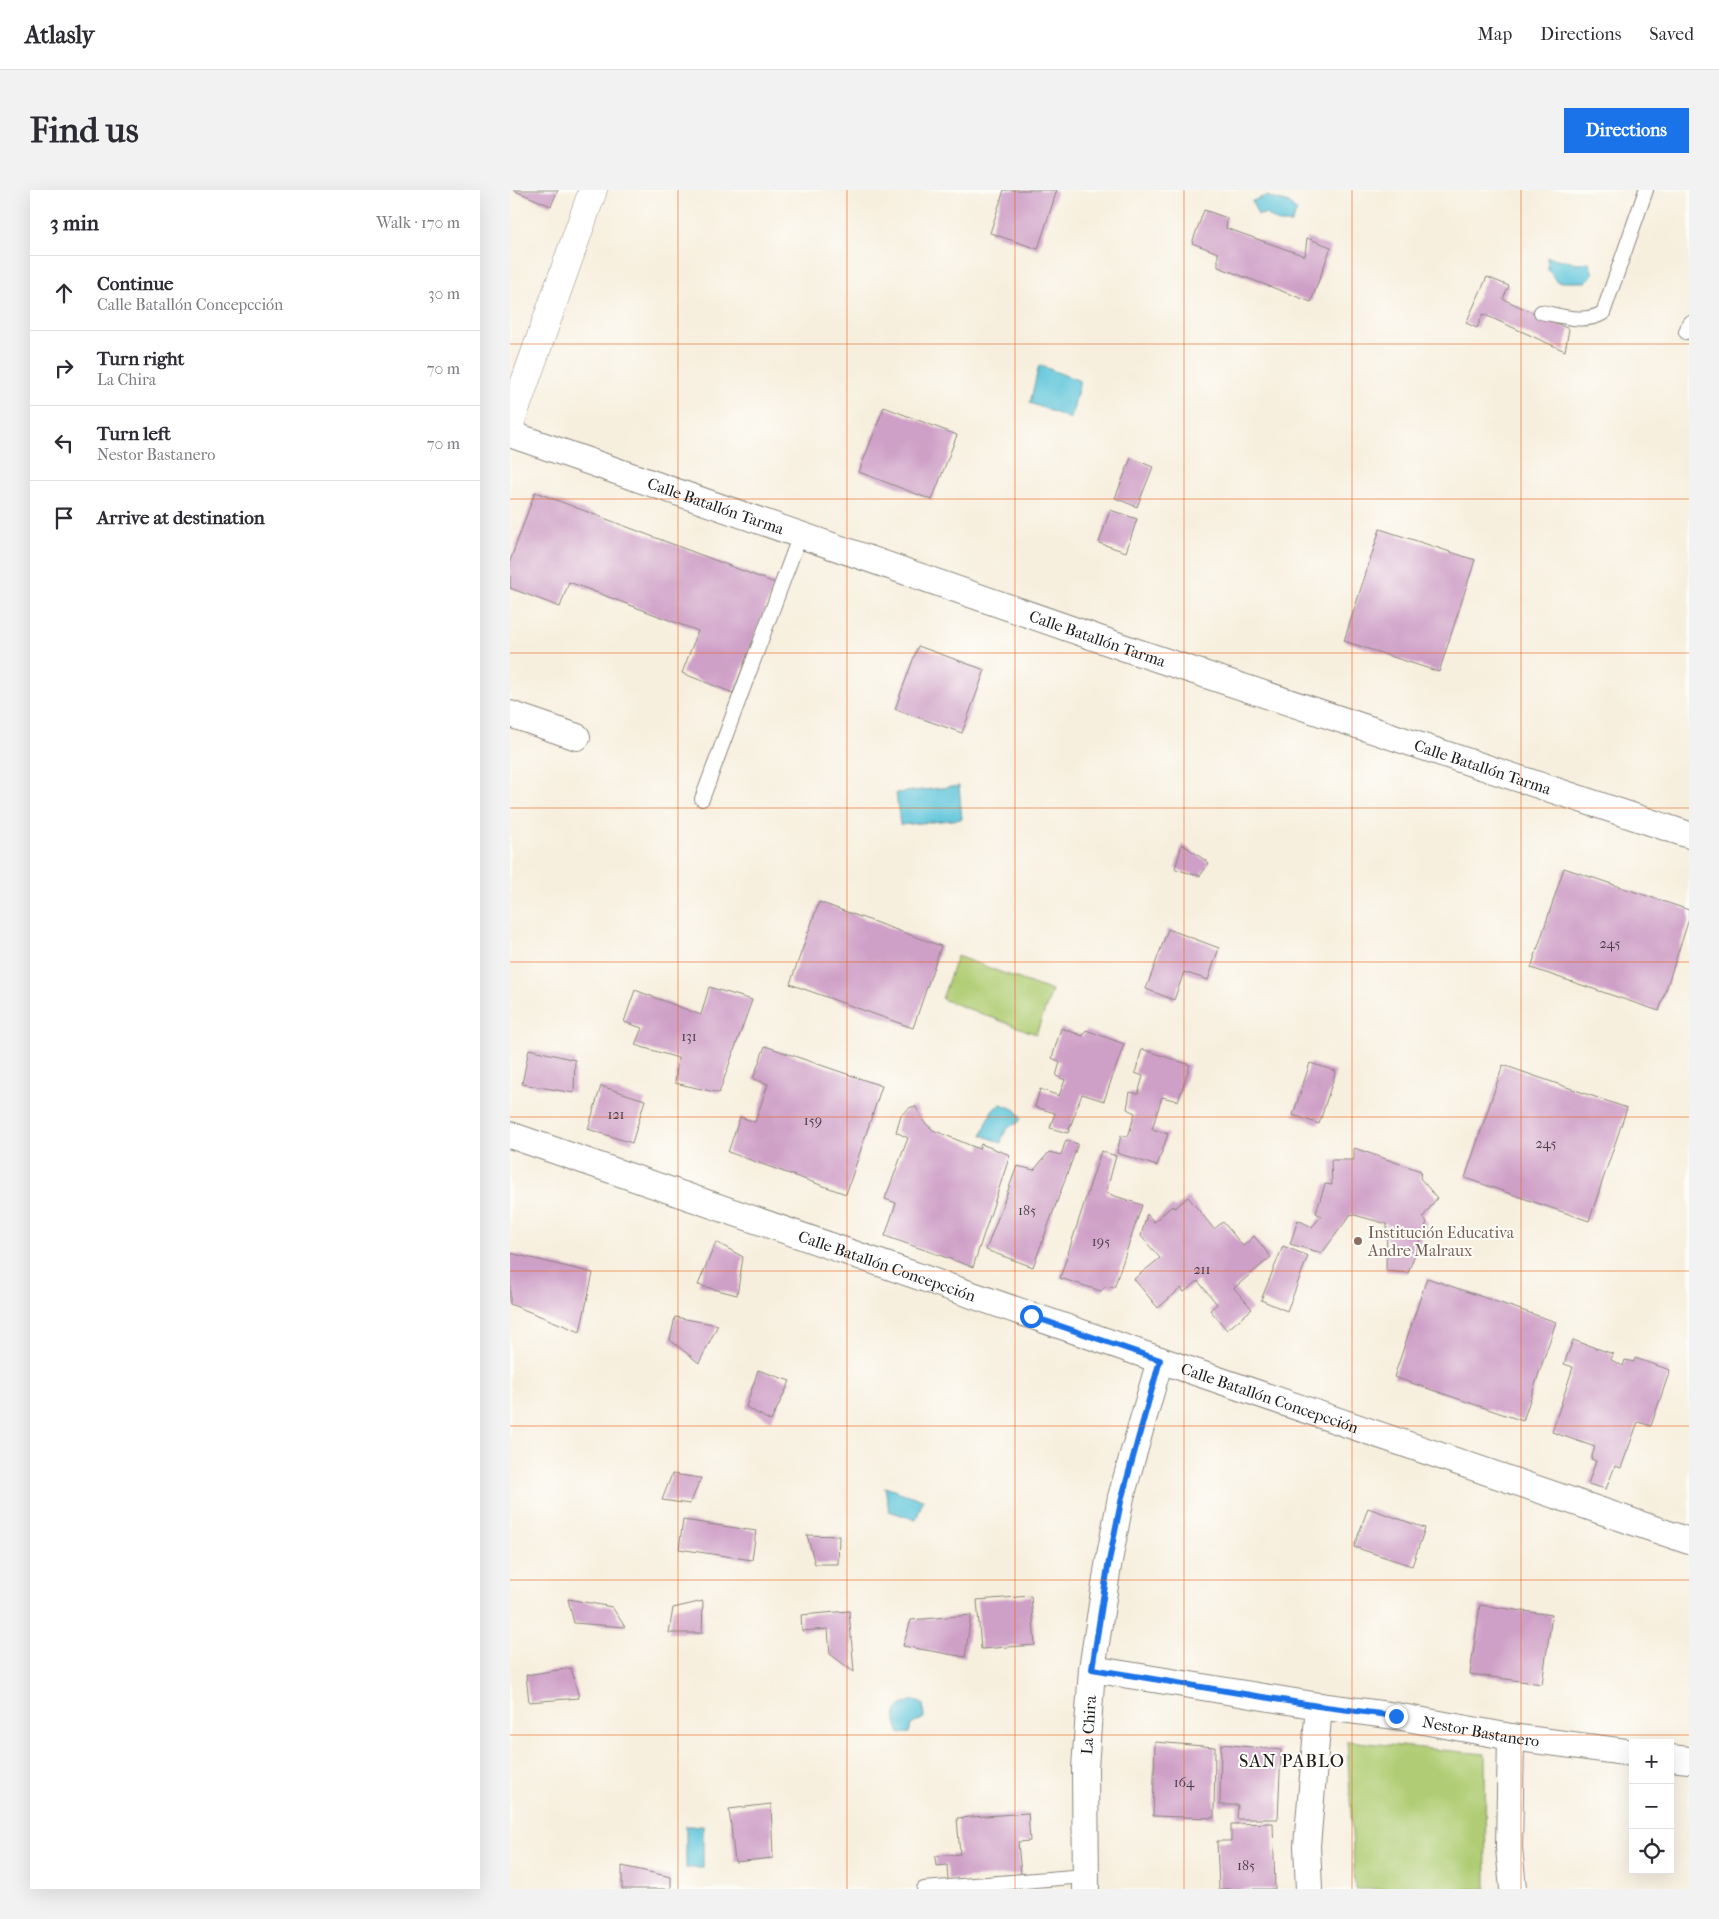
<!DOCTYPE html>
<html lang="en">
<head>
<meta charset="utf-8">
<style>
	:root { --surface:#fff; --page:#f2f2f3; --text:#2b2b33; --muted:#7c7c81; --line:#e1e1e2; --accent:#1a73e8 }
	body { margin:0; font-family:"IM FELL French Canon",serif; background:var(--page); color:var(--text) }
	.controls { position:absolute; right:15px; bottom:15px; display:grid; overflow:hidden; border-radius:0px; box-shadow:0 5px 20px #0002 }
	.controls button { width:45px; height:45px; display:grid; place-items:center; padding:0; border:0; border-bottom:1px solid var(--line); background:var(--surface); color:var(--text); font:25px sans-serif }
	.stop { position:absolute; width:15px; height:15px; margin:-11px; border:4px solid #1a73e8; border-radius:50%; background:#fff }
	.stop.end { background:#1a73e8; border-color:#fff; box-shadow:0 1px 5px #0008 }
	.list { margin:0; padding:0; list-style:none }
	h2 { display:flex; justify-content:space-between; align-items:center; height:65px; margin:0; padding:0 20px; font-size:21px }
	h2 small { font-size:16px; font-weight:400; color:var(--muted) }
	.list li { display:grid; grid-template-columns:32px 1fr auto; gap:15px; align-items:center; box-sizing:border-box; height:75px; padding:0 20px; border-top:1px solid var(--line) }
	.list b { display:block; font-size:19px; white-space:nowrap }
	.list p { margin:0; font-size:16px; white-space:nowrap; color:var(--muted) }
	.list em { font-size:16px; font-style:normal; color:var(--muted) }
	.icon { flex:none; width:28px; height:28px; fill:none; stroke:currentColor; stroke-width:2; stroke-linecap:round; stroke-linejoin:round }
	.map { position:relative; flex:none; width:1179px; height:1699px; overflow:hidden; border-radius:0px }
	header { display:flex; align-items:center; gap:30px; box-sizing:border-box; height:70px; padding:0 25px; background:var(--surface); border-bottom:1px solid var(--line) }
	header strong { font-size:24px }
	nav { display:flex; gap:28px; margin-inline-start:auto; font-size:18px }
	.intro { display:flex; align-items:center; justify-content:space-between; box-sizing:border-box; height:120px; padding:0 30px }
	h1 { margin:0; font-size:35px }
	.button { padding:12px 22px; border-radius:0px; background:var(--accent); color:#fff; font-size:18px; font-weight:700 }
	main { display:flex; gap:30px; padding:0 30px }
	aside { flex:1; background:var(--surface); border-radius:0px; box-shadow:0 5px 20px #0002 }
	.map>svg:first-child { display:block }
	.green { fill:#b0cd74; stroke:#667448 }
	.water { fill:#5dc5da; stroke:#3c707b }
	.building { fill:#cfa0c7 }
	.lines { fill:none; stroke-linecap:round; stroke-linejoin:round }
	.lane-casing { stroke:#8a867d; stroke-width:16 }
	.street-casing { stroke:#8a867d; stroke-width:28 }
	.secondary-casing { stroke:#8a867d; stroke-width:29 }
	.lane { stroke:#fff; stroke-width:14 }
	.street { stroke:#fff; stroke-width:26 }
	.secondary { stroke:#fff; stroke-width:28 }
	.route { stroke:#1a73e8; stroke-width:6 }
	.grid { fill:none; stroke:#e8590c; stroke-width:1; stroke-opacity:0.55 }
	.education-dot { fill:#8d6e63; stroke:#fdfcf7; stroke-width:2 }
	.labels { text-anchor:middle; stroke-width:4; stroke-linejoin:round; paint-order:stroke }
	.number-label { font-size:14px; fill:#493d47 }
	.street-label { font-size:16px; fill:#1c1c1c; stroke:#fdfcf7 }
	.education-label { font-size:16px; fill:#785e54; stroke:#fdfcf7; text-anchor:start }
	.neighbourhood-label { font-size:18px; letter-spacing:1px; fill:#1c1c1c; stroke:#fdfcf7 }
</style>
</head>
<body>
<header>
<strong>Atlasly</strong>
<nav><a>Map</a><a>Directions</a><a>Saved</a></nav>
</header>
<div class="intro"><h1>Find us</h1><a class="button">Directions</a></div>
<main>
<aside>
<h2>3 min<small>Walk · 170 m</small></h2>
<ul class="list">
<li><svg class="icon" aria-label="ahead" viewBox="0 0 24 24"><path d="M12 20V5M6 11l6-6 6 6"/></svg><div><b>Continue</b><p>Calle Batallón Concepcción</p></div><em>30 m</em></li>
<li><svg class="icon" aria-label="right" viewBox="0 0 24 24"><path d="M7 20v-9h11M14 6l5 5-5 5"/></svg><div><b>Turn right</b><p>La Chira</p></div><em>70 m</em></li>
<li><svg class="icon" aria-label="left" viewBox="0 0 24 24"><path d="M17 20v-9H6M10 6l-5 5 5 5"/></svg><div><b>Turn left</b><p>Nestor Bastanero</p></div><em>70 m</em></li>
<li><svg class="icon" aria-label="arrive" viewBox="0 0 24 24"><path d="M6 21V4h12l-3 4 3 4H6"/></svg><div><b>Arrive at destination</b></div></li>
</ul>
</aside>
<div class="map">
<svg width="1179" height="1699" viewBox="0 0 1179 1699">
	<rect width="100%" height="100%" fill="#fdfcf7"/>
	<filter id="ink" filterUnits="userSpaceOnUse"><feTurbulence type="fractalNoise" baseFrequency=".02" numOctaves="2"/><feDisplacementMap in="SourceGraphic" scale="10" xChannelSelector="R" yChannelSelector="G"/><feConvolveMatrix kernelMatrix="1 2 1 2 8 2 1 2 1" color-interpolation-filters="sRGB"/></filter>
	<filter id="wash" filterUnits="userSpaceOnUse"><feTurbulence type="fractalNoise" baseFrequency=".0096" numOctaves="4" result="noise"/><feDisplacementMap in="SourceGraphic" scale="20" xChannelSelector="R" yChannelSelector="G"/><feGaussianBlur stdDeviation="1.12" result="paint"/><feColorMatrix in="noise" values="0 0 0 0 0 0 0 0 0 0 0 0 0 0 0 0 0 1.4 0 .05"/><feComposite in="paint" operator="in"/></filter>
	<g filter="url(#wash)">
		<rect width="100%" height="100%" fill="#f7efde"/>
		<g class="green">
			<path d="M 447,766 L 542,801 L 526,844 L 432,809 Z"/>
			<path d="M 837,1551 L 975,1564 L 976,1699 L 845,1699 Z"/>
		</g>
		<g class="water">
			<path d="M 756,6 L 779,13 L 787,21 L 781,33 L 769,33 L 756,24 L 748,25 L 742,11 Z"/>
			<path d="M 1037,67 L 1067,73 L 1079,72 L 1083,84 L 1076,92 L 1047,92 L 1038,80 Z"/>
			<path d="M 529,175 L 570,191 L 561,229 L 520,213 Z"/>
			<path d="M 449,596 L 452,629 L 390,635 L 386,603 Z"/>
			<path d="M 491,914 L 506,920 L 511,929 L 507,934 C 497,935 493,944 491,953 L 472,945 L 482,920 Z"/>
			<path d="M 375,1297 L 413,1310 L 406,1330 L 379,1321 Z"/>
			<path d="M 403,1510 L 413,1514 L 414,1528 L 401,1535 L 399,1543 L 390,1544 C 383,1525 382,1518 403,1510 Z"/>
			<rect x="176" y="1636" width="17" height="42"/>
		</g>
		<g id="blocks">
			<g class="building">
				<path d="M 3,0 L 48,0 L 41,16 Z"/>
				<path d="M 494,0 L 547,0 L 528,59 L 480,43 Z"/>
				<path d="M 694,20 L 717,28 L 716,38 L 795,66 L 797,48 L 821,57 L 801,112 L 708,77 L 708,63 L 682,53 Z"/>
				<path d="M 977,87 L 999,96 L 993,109 L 1059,139 L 1055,161 L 973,124 L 967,138 L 956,133 Z"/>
				<path d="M 374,217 L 447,245 L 422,310 L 349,282 Z"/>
				<path d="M 621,268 L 643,277 L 627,317 L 605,308 Z"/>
				<path d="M 25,302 L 265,393 L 223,503 L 172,483 L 188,441 L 59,392 L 50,417 L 0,398 L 0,371 Z"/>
				<path d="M 600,320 L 627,329 L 616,362 L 589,353 Z"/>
				<path d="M 870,339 L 965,370 L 929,482 L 834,451 Z"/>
				<path d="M 408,456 L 475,480 L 452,543 L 385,519 Z"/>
				<path d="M 672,654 L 699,673 L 690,686 L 665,679 Z"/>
				<path d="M 1054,678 L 1179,720 L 1179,729 L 1149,821 L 1021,778 Z"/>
				<path d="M 309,712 L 431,756 L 403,838 L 280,794 Z"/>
				<path d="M 658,739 L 709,758 L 698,790 L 674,782 L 664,810 L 636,799 Z"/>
				<path d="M 199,797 L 242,810 L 209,903 L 165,893 L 168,868 L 125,855 L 132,838 L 114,832 L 125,800 L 191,825 Z"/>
				<path d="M 551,838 L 573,846 L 576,840 L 614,854 L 594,911 L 572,904 L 558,943 L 540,938 L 545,923 L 525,917 L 530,899 L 549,906 L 555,890 L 546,886 L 550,872 L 542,868 Z"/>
				<path d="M 255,856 L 372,896 L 336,1004 L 218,962 L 230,927 L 245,932 L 258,894 L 243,889 Z"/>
				<path d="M 19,859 L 65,870 L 64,903 L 12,894 Z"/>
				<path d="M 632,859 L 680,875 L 668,911 L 652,907 L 642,939 L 658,944 L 647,976 L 607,963 L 611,945 L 618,947 L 625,923 L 617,919 L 620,902 L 628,904 L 633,886 L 625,883 Z"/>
				<path d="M 800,873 L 826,881 L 809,934 L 783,925 Z"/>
				<path d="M 993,875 L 1117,918 L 1079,1031 L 955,988 Z"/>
				<path d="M 91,896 L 135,910 L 122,953 L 78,939 Z"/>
				<path d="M 401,917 L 406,917 L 414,932 L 423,940 L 469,959 L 471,954 L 500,965 L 463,1077 L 375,1046 L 386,1013 L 375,1009 L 398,948 L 386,942 L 391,925 Z"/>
				<path d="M 556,950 L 568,954 L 523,1077 L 476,1060 L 507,976 L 524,980 L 539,962 L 551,965 Z"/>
				<path d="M 844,958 L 911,981 L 910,988 L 927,1008 L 913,1027 L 917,1032 L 898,1083 L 876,1081 L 877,1034 L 841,1024 L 812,1063 L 780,1054 L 788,1030 L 802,1037 L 811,1026 L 806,1023 L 815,994 L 822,995 L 821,970 L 844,970 Z"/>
				<path d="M 591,961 L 606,966 L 596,1003 L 632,1015 L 604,1098 L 596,1096 L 591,1101 L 550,1088 Z"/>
				<path d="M 678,1007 L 704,1039 L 713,1032 L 733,1056 L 744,1046 L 761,1067 L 724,1098 L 742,1119 L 717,1140 L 700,1120 L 707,1114 L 688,1091 L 674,1102 L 671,1098 L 648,1118 L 624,1089 L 650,1068 L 631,1046 L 637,1024 L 644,1032 L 662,1016 L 665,1018 Z"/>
				<path d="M 206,1052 L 233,1067 L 227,1105 L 188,1095 Z"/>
				<path d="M 773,1056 L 798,1066 L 777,1121 L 751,1110 Z"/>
				<path d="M 0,1063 L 83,1083 L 70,1142 L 0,1114 Z"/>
				<path d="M 917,1088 L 1046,1132 L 1013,1231 L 884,1187 Z"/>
				<path d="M 165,1127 L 208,1135 L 189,1173 L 160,1150 Z"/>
				<path d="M 1063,1150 L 1103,1164 L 1101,1170 L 1113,1176 L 1115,1170 L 1124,1172 L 1125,1168 L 1160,1180 L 1141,1236 L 1128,1232 L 1111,1278 L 1105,1276 L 1096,1299 L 1078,1294 L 1086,1271 L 1081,1269 L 1085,1257 L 1042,1242 L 1063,1177 L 1054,1174 Z"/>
				<path d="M 248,1180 L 280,1191 L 261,1231 L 236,1217 Z"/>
				<path d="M 162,1284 L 191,1288 L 180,1314 L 152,1310 Z"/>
				<path d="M 858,1318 L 915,1338 L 902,1376 L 844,1357 Z"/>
				<path d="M 173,1330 L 246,1341 L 242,1370 L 169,1359 Z"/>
				<path d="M 297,1345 L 329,1346 L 328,1374 L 305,1374 Z"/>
				<path d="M 521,1406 L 525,1455 L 471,1459 L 467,1410 Z"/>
				<path d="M 58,1409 L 102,1417 L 115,1437 L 64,1433 Z"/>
				<path d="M 193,1411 L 192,1443 L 159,1443 L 163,1418 Z"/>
				<path d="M 970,1415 L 1042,1425 L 1032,1494 L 960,1484 Z"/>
				<path d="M 339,1421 L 344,1482 L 320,1464 L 318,1439 L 292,1441 L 291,1425 Z"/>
				<path d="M 461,1425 L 455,1467 L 393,1456 L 401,1430 Z"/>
				<path d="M 61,1478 L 69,1508 L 19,1512 L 16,1485 Z"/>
				<path d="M 645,1552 L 705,1557 L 704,1628 L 643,1626 Z"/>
				<path d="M 711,1554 L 771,1560 L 768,1629 L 727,1629 L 728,1615 L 710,1615 Z"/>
				<path d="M 261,1614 L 263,1668 L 225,1672 L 219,1619 Z"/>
				<path d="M 518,1623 L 520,1651 L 508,1652 L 511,1684 L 438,1690 L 437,1675 L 426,1676 L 425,1666 L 450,1664 L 447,1628 Z"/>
				<path d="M 763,1633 L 765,1699 L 709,1699 L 707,1651 L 721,1651 L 721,1634 Z"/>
				<path d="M 112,1676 L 161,1687 L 161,1699 L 112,1699 Z"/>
			</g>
		</g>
	</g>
	<g filter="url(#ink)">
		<use href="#blocks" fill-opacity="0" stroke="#8a867d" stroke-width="1"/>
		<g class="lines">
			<defs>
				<g id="lane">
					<path d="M 1031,122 C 1052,126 1074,134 1093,123 L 1136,0"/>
					<path d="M 1176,142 L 1179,133"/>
					<path d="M 192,609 L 290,345"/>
					<path d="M 414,1699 L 575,1686"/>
				</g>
				<g id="street">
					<path id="s1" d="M 0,244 L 621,460 L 1179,645"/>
					<path d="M 0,524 L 67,547"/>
					<path id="s2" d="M 0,945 L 650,1170 L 1179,1351"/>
					<path id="s3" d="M 582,1479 L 809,1516 L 886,1526 L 1001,1547 L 1123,1563"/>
					<path d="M 1001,1547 L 999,1658 L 1003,1699"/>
					<path d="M 1160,1568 L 1179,1570"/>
					<path id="s4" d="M 576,1699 L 575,1578 L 582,1479 L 598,1376 L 611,1307 L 650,1170"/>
					<path d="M 799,1699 L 797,1656 L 809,1516"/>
				</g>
				<path id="secondary" d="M 0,234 L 83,0"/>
			</defs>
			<use href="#lane" class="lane-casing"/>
			<use href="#street" class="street-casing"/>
			<use href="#secondary" class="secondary-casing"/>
			<use href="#lane" class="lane"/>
			<use href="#street" class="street"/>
			<use href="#secondary" class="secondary"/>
		</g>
	</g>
	<g class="lines" filter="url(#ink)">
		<path class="route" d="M 521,1126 L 650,1170 L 612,1307 L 598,1376 L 582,1479 L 808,1516 L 886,1526"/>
	</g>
	<path class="grid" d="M 168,0 L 168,1699M 337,0 L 337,1699M 505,0 L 505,1699M 674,0 L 674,1699M 842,0 L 842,1699M 1011,0 L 1011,1699M 0,154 L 1179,154M 0,309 L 1179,309M 0,463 L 1179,463M 0,618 L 1179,618M 0,772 L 1179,772M 0,927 L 1179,927M 0,1081 L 1179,1081M 0,1236 L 1179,1236M 0,1390 L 1179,1390M 0,1545 L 1179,1545"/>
	<circle class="education-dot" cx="848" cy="1051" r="5"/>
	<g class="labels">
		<g class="number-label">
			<text x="1100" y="758">245</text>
			<text x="179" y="851">131</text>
			<text x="106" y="929">121</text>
			<text x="303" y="935">159</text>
			<text x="1036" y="958">245</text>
			<text x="517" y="1025">185</text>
			<text x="591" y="1056">195</text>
			<text x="692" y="1084">211</text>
			<text x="674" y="1597">164</text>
			<text x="736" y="1680">185</text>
		</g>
		<g class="street-label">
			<text dy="6" stroke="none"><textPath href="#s1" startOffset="218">Calle Batallón Tarma</textPath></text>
			<text dy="6" stroke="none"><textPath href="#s1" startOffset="622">Calle Batallón Tarma</textPath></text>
			<text dy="6" stroke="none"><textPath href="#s1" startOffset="1028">Calle Batallón Tarma</textPath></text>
			<text dy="6" stroke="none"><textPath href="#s2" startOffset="399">Calle Batallón Concepcción</textPath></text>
			<text dy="6" stroke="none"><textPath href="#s2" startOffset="804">Calle Batallón Concepcción</textPath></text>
			<text dy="6" stroke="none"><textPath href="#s4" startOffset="164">La Chira</textPath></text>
			<text dy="6" stroke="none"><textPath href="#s3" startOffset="394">Nestor Bastanero</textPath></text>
		</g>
		<g class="education-label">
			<text x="858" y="1048">Institución Educativa<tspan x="858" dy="18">Andre Malraux</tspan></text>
		</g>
		<g class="neighbourhood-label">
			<text x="782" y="1577">SAN PABLO</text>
		</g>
	</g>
</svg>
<div class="controls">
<button>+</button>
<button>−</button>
<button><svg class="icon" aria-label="locate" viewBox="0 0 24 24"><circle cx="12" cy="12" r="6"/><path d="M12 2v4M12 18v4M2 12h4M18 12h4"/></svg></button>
</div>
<div class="stop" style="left:521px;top:1126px"></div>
<div class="stop end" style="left:886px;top:1526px"></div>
</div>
</main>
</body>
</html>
